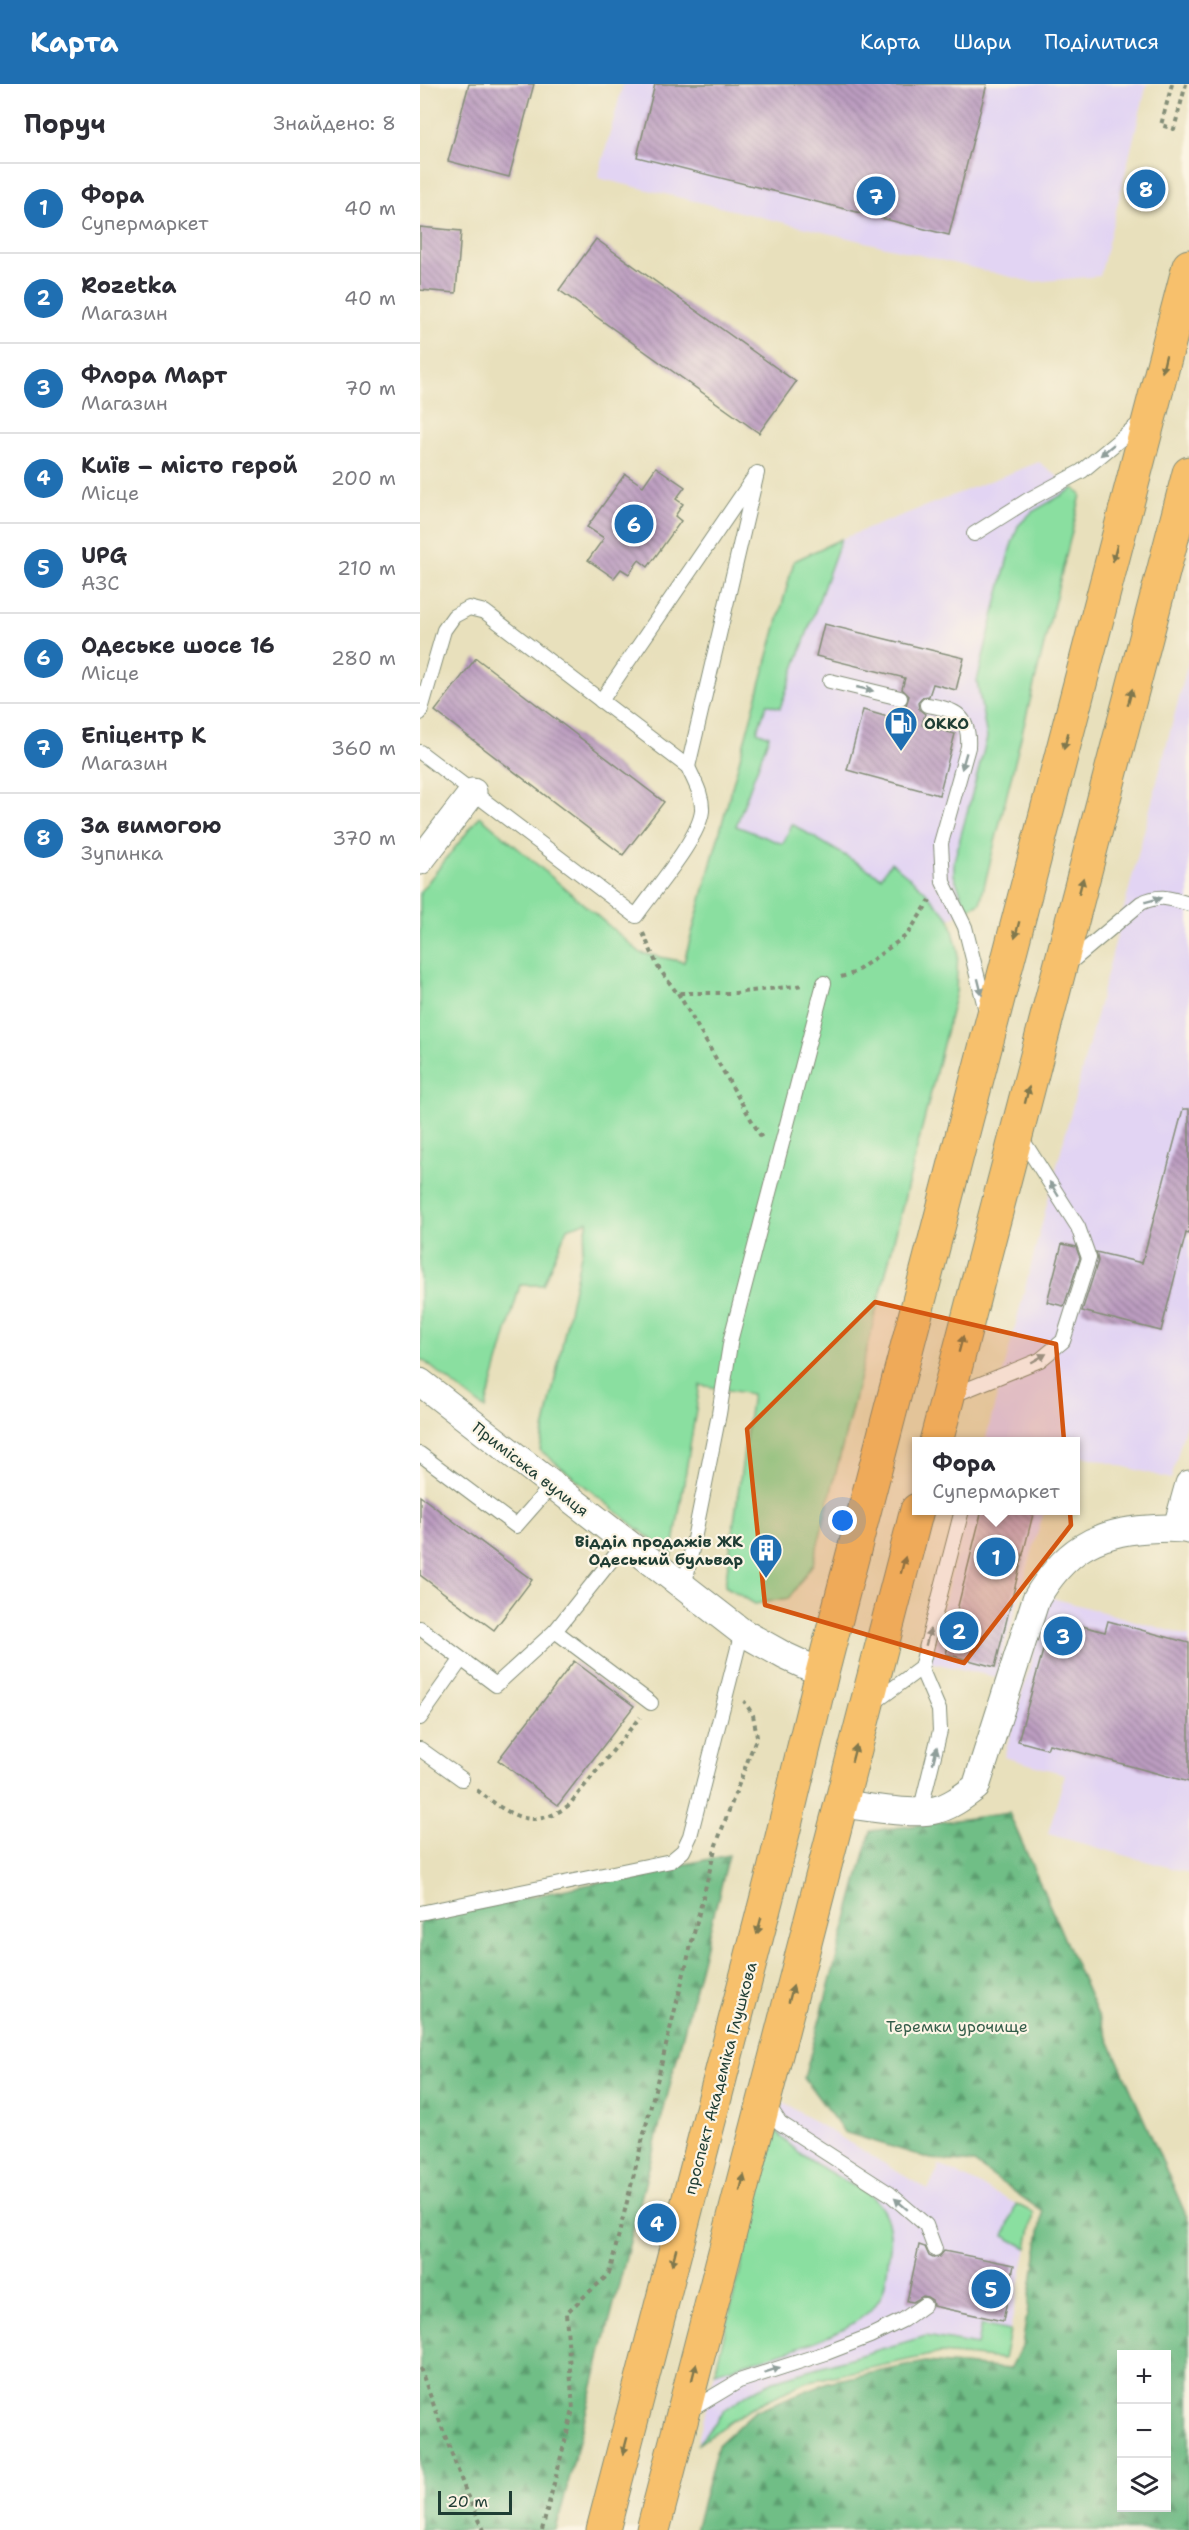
<!DOCTYPE html>
<html lang="uk">
<head>
<meta charset="utf-8">
<style>
	:root { --surface:#fff; --page:#f7f7f7; --text:#2b2b33; --muted:#7c7c81; --line:#e1e1e2; --accent:#1f6fb2 }
	body { margin:0; font-family:"Shantell Sans",sans-serif; background:var(--page); color:var(--text) }
	.controls { position:absolute; right:18px; bottom:18px; display:grid; overflow:hidden; border-radius:0px; box-shadow:0 6px 24px #0002 }
	.controls button { width:54px; height:54px; display:grid; place-items:center; padding:0; border:0; border-bottom:2px solid var(--line); background:var(--surface); color:var(--text); font:30px sans-serif }
	.scale { position:absolute; left:18px; bottom:15px; width:74px; box-sizing:border-box; padding-left:6px; border:3px solid #1f3d34; border-top:0; font-size:16px; line-height:21px; white-space:nowrap; color:#1f3d34; -webkit-text-stroke:4px #fcf5e5; paint-order:stroke }
	.you { position:absolute; left:423px; top:1437px; width:21px; height:21px; margin:-15px; border:4px solid #fff; border-radius:50%; background:#1a73e8; box-shadow:0 0 0 9px #1a73e833 }
	.badge { display:grid; place-items:center; width:39px; height:39px; border-radius:50%; background:var(--accent); color:#fff; font-size:20px; font-weight:700 }
	.pin { position:absolute; translate:-50% -50%; border:3px solid #fff; box-shadow:0 2px 6px #0006 }
	.popup { position:absolute; left:492px; top:1353px; width:168px; height:78px; box-sizing:border-box; display:grid; place-content:center; border-radius:0px; background:var(--surface); filter:drop-shadow(0 2px 4px #0005); font-size:20px; white-space:nowrap; color:var(--muted) }
	.popup b { font-size:22px; color:var(--text) }
	.popup::after { content:''; position:absolute; left:50%; top:100%; margin-left:-12px; border:12px solid transparent; border-top-color:var(--surface) }
	.list { margin:0; padding:0; list-style:none }
	h2 { display:flex; justify-content:space-between; align-items:center; height:78px; margin:0; padding:0 24px; font-size:26px }
	h2 small { font-size:20px; font-weight:400; color:var(--muted) }
	.list li { display:grid; grid-template-columns:39px 1fr auto; gap:18px; align-items:center; box-sizing:border-box; height:90px; padding:0 24px; border-top:2px solid var(--line) }
	.list b { display:block; font-size:22px; white-space:nowrap }
	.list p { margin:0; font-size:20px; white-space:nowrap; color:var(--muted) }
	.list em { font-size:20px; font-style:normal; color:var(--muted) }
	.icon { flex:none; width:33px; height:33px; fill:none; stroke:currentColor; stroke-width:2; stroke-linecap:round; stroke-linejoin:round }
	.map { position:relative; flex:none; width:769px; height:2446px; overflow:hidden }
	header { display:flex; align-items:center; gap:36px; box-sizing:border-box; height:84px; padding:0 30px; background:var(--accent); color:#fff }
	header strong { font-size:28px }
	nav { display:flex; gap:33px; margin-inline-start:auto; font-size:21px }
	main { display:flex }
	aside { flex:1; background:var(--surface) }
	.map>svg:first-child { display:block }
	.built { fill:#e2d4f3 }
	.grass { fill:#8adfa0; stroke:#548e6a; stroke-width:1.5 }
	.forest { fill:url(#forest-firs); stroke:#477e5d; stroke-width:1.5; fill-rule:evenodd }
	.building { fill:url(#building-back-hatch) }
	.lines { fill:none; stroke-linecap:round; stroke-linejoin:round }
	.lane-casing { stroke:#848e78; stroke-width:16 }
	.street-casing { stroke:#848e78; stroke-width:29 }
	.highway-casing { stroke:#848e78; stroke-width:35 }
	.path { stroke:#848e78; stroke-width:4; stroke-dasharray:4.5 4.5; stroke-linecap:butt }
	.lane { stroke:#fff; stroke-width:14 }
	.street { stroke:#fff; stroke-width:27 }
	.highway { stroke:#f7c06c; stroke-width:33 }
	.oneway { fill:#80784d }
	.oneway2 { fill:#8f9e9a }
	.marked { fill:#d45610; fill-opacity:0.2; stroke:#d45610; stroke-width:4.5; stroke-linejoin:round }
	.labels { text-anchor:middle; stroke-width:4.5; stroke-linejoin:round; paint-order:stroke }
	.poi-label { font-size:16px; font-weight:bold; fill:#1f3d34; stroke:#fcf5e5; text-anchor:start }
	.street-label { font-size:16px; fill:#1f3d34; stroke:#fcf5e5 }
	.park-label { font-size:16px; fill:#345d4a; stroke:#fcf5e5 }
</style>
</head>
<body>
<header>
<strong>Карта</strong>
<nav><a>Карта</a><a>Шари</a><a>Поділитися</a></nav>
</header>
<main>
<aside>
<h2>Поруч<small>Знайдено: 8</small></h2>
<ul class="list">
<li><span class="badge">1</span><div><b>Фора</b><p>Супермаркет</p></div><em>40 m</em></li>
<li><span class="badge">2</span><div><b>Rozetka</b><p>Магазин</p></div><em>40 m</em></li>
<li><span class="badge">3</span><div><b>Флора Март</b><p>Магазин</p></div><em>70 m</em></li>
<li><span class="badge">4</span><div><b>Київ – місто герой</b><p>Місце</p></div><em>200 m</em></li>
<li><span class="badge">5</span><div><b>UPG</b><p>АЗС</p></div><em>210 m</em></li>
<li><span class="badge">6</span><div><b>Одеське шосе 16</b><p>Місце</p></div><em>280 m</em></li>
<li><span class="badge">7</span><div><b>Епіцентр К</b><p>Магазин</p></div><em>360 m</em></li>
<li><span class="badge">8</span><div><b>За вимогою</b><p>Зупинка</p></div><em>370 m</em></li>
</ul>
</aside>
<div class="map">
<svg width="769" height="2446" viewBox="0 0 769 2446">
	<defs>
		<pattern id="forest-firs" width="22" height="20" patternUnits="userSpaceOnUse" patternTransform="scale(1.5)"><rect width="22" height="20" fill="#6fbe86"/><path d="M5 1l3.5 6h-7zM16 11l3.5 6h-7z" fill="#5b9c6e"/></pattern>
		<pattern id="building-back-hatch" width="6" height="6" patternUnits="userSpaceOnUse" patternTransform="scale(1.5)"><rect width="6" height="6" fill="#bb9cc0"/><path d="M-1 5l2 2M0 0l6 6M5-1l2 2" fill="none" stroke="#97809d"/></pattern>
	</defs>
	<rect width="100%" height="100%" fill="#fcf5e5"/>
	<filter id="ink" filterUnits="userSpaceOnUse"><feTurbulence type="fractalNoise" baseFrequency=".0167" numOctaves="2"/><feDisplacementMap in="SourceGraphic" scale="12" xChannelSelector="R" yChannelSelector="G"/><feConvolveMatrix kernelMatrix="1 2 1 2 8 2 1 2 1" color-interpolation-filters="sRGB"/></filter>
	<filter id="wash" filterUnits="userSpaceOnUse"><feTurbulence type="fractalNoise" baseFrequency=".008" numOctaves="4" result="noise"/><feDisplacementMap in="SourceGraphic" scale="24" xChannelSelector="R" yChannelSelector="G"/><feGaussianBlur stdDeviation="1.35" result="paint"/><feColorMatrix in="noise" values="0 0 0 0 0 0 0 0 0 0 0 0 0 0 0 0 0 1.4 0 .05"/><feComposite in="paint" operator="in"/></filter>
	<g filter="url(#wash)">
		<rect width="100%" height="100%" fill="#e8e0bc"/>
		<g class="built">
			<path d="M 203,0 L 727,0 L 680,192 L 612,198 L 178,94 Z"/>
			<path d="M 619,378 L 661,411 L 560,819 L 530,835 L 498,812 L 298,754 L 374,477 L 421,455 Z"/>
			<path d="M 769,575 L 769,1329 L 751,1395 L 656,1370 L 656,1358 L 565,1358 Z"/>
			<path d="M 547,1427 L 624,1427 L 576,1593 L 509,1578 Z"/>
			<path d="M 629,1513 L 769,1552 L 769,1789 L 628,1750 L 645,1690 L 584,1673 Z"/>
			<path d="M 362,2018 L 508,2106 L 520,2081 L 614,2129 L 584,2275 L 520,2269 L 385,2298 L 331,2324 L 277,2361 Z"/>
		</g>
		<g class="grass">
			<path d="M 654,404 L 661,411 L 560,819 L 547,826 L 534,791 L 534,777 L 567,654 L 557,597 L 590,465 L 598,442 L 612,428 Z"/>
			<path d="M 421,455 L 360,624 L 347,620 L 337,647 L 349,652 L 316,742 L 363,760 L 372,740 L 461,793 L 471,778 L 503,805 L 530,835 L 538,866 L 536,908 L 393,1480 L 369,1514 L 335,1520 L 305,1502 L 332,1310 L 280,1301 L 252,1472 L 120,1366 L 168,1137 L 147,1144 L 123,1201 L 100,1201 L 65,1325 L 0,1274 L 0,808 L 60,732 L 221,869 L 264,878 L 374,477 Z"/>
			<path d="M 355,2045 C 374,2070 402,2083 428,2099 C 436,2103 445,2107 452,2113 C 469,2128 473,2150 469,2171 C 467,2184 467,2200 461,2212 C 442,2253 337,2275 295,2288 Z"/>
			<path d="M 596,2120 L 614,2129 L 607,2164 L 584,2152 Z"/>
			<path d="M 561,2241 L 590,2247 L 584,2275 L 520,2269 L 385,2298 L 331,2324 L 277,2361 L 306,2325 L 330,2308 L 358,2295 L 506,2252 L 557,2261 Z"/>
		</g>
		<g class="forest">
			<path d="M 589,1729 L 769,2138 L 769,2446 L 275,2446 L 298,2361 L 335,2327 L 408,2298 L 505,2278 L 590,2285 L 602,2262 L 623,2128 L 554,2079 L 511,2075 L 424,2048 L 384,1994 L 451,1747 ZM 702,2270 L 746,2270 L 746,2424 L 702,2424 Z"/>
			<path d="M 309,1771 L 136,2446 L 0,2446 L 0,1836 Z"/>
		</g>
		<g id="blocks">
			<g class="building">
				<path d="M 49,0 L 114,0 L 89,93 L 28,77 Z"/>
				<path d="M 235,0 L 567,0 L 529,151 L 217,73 Z"/>
				<path d="M 0,143 L 41,147 L 36,209 L 0,206 Z"/>
				<path d="M 176,155 L 376,298 L 339,349 L 139,206 Z"/>
				<path d="M 236,383 L 265,403 L 256,415 L 263,420 L 255,432 L 261,437 L 228,483 L 219,476 L 209,490 L 201,485 L 194,494 L 168,476 L 184,454 L 167,443 L 205,390 L 223,402 Z"/>
				<path d="M 404,540 L 544,574 L 536,606 L 513,600 L 509,612 L 503,613 L 498,619 L 499,625 L 505,630 L 502,641 L 535,650 L 519,711 L 427,686 L 443,626 L 475,635 L 478,623 L 486,621 L 489,612 L 482,605 L 485,594 L 396,572 Z"/>
				<path d="M 56,574 L 244,718 L 203,771 L 15,627 Z"/>
				<path d="M 763,1025 L 769,1025 L 769,1150 L 766,1149 L 741,1247 L 662,1227 L 678,1177 L 676,1168 L 722,1179 Z"/>
				<path d="M 642,1160 L 656,1163 L 660,1174 L 644,1222 L 627,1218 Z"/>
				<path d="M 0,1412 L 112,1496 L 74,1546 L 0,1491 Z"/>
				<path d="M 562,1426 L 614,1426 L 575,1583 L 526,1570 Z"/>
				<path d="M 632,1534 L 685,1548 L 688,1537 L 769,1559 L 769,1698 L 629,1660 L 627,1665 L 598,1657 Z"/>
				<path d="M 154,1577 L 214,1622 L 138,1721 L 78,1676 Z"/>
				<path d="M 499,2161 L 505,2163 L 509,2172 L 513,2174 L 519,2173 L 524,2167 L 594,2181 L 583,2237 L 513,2222 L 512,2216 L 507,2213 L 503,2212 L 493,2218 L 487,2217 Z"/>
			</g>
		</g>
	</g>
	<g filter="url(#ink)">
		<use href="#blocks" fill-opacity="0" stroke="#848e78" stroke-width="1.5"/>
		<g class="lines">
			<defs>
				<g id="lane">
					<path d="M 554,450 L 608,416 L 662,387 L 721,338"/>
					<path d="M 410,597 L 480,614"/>
					<path d="M 181,617 L 337,389 L 268,683"/>
					<path d="M 507,621 C 536,625 550,632 548,663 L 521,759 L 523,798 L 545,843 L 566,927"/>
					<path d="M 0,629 L 24,546 L 34,532 L 49,524 L 65,528 L 268,683 C 274,697 283,711 282,727 C 279,755 233,807 216,832 L 0,668"/>
					<path d="M 646,882 L 721,819 C 740,810 749,814 769,820"/>
					<path d="M 531,1312 L 620,1276 L 643,1257 L 669,1174 L 658,1143 L 600,1052"/>
					<path d="M 0,1370 L 96,1442 L 132,1401"/>
					<path d="M 264,1505 L 299,1330 L 311,1254 L 404,899"/>
					<path d="M 0,1544 L 76,1601 L 135,1547 L 205,1459"/>
					<path d="M 135,1547 L 231,1619"/>
					<path d="M 452,1620 L 501,1584 L 542,1426"/>
					<path d="M 0,1634 L 41,1576"/>
					<path d="M 0,1665 L 42,1695"/>
					<path d="M 500,1728 L 520,1647 L 519,1626 L 501,1584"/>
					<path d="M 0,1829 L 251,1777 L 263,1767 L 270,1752 L 322,1548"/>
					<path d="M 348,2021 L 360,2039 L 470,2110 L 506,2141 L 515,2165"/>
					<path d="M 267,2328 L 319,2297 L 406,2269 L 450,2252 L 483,2236 L 504,2221"/>
				</g>
				<g id="street">
					<path d="M 0,777 L 53,708"/>
					<path d="M 0,1298 L 322,1548 L 365,1572 L 402,1589"/>
					<path d="M 757,1443 L 769,1400"/>
					<path d="M 421,1720 C 444,1722 494,1732 515,1726 C 530,1723 544,1712 556,1703 L 616,1515 C 643,1469 673,1448 728,1445 C 742,1444 755,1443 769,1446"/>
				</g>
				<g id="highway">
					<path d="M 516,1358 L 769,389"/>
					<path d="M 183,2446 L 354,1786 L 402,1589 L 769,182"/>
					<path d="M 233,2446 L 497,1426"/>
				</g>
			</defs>
			<use href="#lane" class="lane-casing"/>
			<use href="#street" class="street-casing"/>
			<use href="#highway" class="highway-casing"/>
			<g class="path">
				<path d="M 752,0 L 741,41 L 754,45 L 766,0"/>
				<path d="M 223,849 L 238,883 L 257,909 L 315,909 L 384,901"/>
				<path d="M 421,893 L 434,889 L 487,851 L 510,816"/>
				<path d="M 258,909 L 343,1056"/>
				<path d="M 57,1706 C 88,1730 112,1749 149,1721 L 220,1633"/>
				<path d="M 0,2284 L 47,2411 L 64,2446"/>
				<path d="M 122,2446 L 153,2326 L 146,2229 L 189,2190 L 296,1761 L 337,1652 L 333,1631 L 324,1617"/>
			</g>
			<use href="#lane" class="lane"/>
			<use href="#street" class="street"/>
			<use href="#highway" class="highway"/>
		</g>
		<defs><path id="oneway-solid" d="M-6-.8H1V-3.2L6.5 0L1 3.2V.8H-6Z" transform="scale(1.5)"/></defs>
		<g class="oneway">
			<use href="#oneway-solid" transform="translate(744 280) rotate(103)"/>
			<use href="#oneway-solid" transform="translate(695 469) rotate(105)"/>
			<use href="#oneway-solid" transform="translate(710 613) rotate(-75)"/>
			<use href="#oneway-solid" transform="translate(646 657) rotate(105)"/>
			<use href="#oneway-solid" transform="translate(661 802) rotate(-75)"/>
			<use href="#oneway-solid" transform="translate(597 846) rotate(105)"/>
			<use href="#oneway-solid" transform="translate(607 1011) rotate(-76)"/>
			<use href="#oneway-solid" transform="translate(541 1260) rotate(-75)"/>
			<use href="#oneway-solid" transform="translate(483 1481) rotate(-75)"/>
			<use href="#oneway-solid" transform="translate(434 1669) rotate(-75)"/>
			<use href="#oneway-solid" transform="translate(339 1842) rotate(105)"/>
			<use href="#oneway-solid" transform="translate(371 1910) rotate(-75)"/>
			<use href="#oneway-solid" transform="translate(322 2099) rotate(-76)"/>
			<use href="#oneway-solid" transform="translate(254 2173) rotate(105)"/>
			<use href="#oneway-solid" transform="translate(274 2288) rotate(-76)"/>
			<use href="#oneway-solid" transform="translate(205 2362) rotate(105)"/>
		</g>
		<g class="oneway2">
			<use href="#oneway-solid" transform="translate(687 366) rotate(140)"/>
			<use href="#oneway-solid" transform="translate(445 605) rotate(13)"/>
			<use href="#oneway-solid" transform="translate(544 677) rotate(106)"/>
			<use href="#oneway-solid" transform="translate(733 816) rotate(-15)"/>
			<use href="#oneway-solid" transform="translate(560 903) rotate(76)"/>
			<use href="#oneway-solid" transform="translate(634 1105) rotate(-122)"/>
			<use href="#oneway-solid" transform="translate(619 1274) rotate(-30)"/>
			<use href="#oneway-solid" transform="translate(508 1553) rotate(-75)"/>
			<use href="#oneway-solid" transform="translate(515 1671) rotate(-76)"/>
			<use href="#oneway-solid" transform="translate(481 2120) rotate(-139)"/>
			<use href="#oneway-solid" transform="translate(352 2286) rotate(-18)"/>
		</g>
	</g>
	<path class="marked" d="M 455,1218 L 636,1260 L 651,1441 L 544,1579 L 345,1521 L 327,1345 Z"/>
	<defs>
		<symbol id="fuel-pin" viewBox="-11 -11 22 30"><path d="M0 17L-7.5 6A9.5 9.5 0 1 1 7.5 6Z" fill="#1f6fb2" stroke="#fcf5e5"/><path d="M-5.5-6h7V0h2V4h1.3V-2.5L3-4.5l.8-.8L6-3V5H2.5V1h-1V6h-7ZM-4.2-4.7v3.2H.2V-4.7Z" fill="#fff"/></symbol>
		<symbol id="building-pin" viewBox="-11 -11 22 30"><path d="M0 17L-7.5 6A9.5 9.5 0 1 1 7.5 6Z" fill="#1f6fb2" stroke="#fcf5e5"/><path d="M-4-6H4V6H1V3H-1V6H-4ZM-2.5-4.3h1.7v1.8h-1.7ZM.8-4.3h1.7v1.8H.8ZM-2.5-1h1.7V.8h-1.7ZM.8-1h1.7V.8H.8Z" fill="#fff"/></symbol>
	</defs>
	<g fill-rule="evenodd">
		<use href="#fuel-pin" x="462" y="620" width="38" height="52"/>
		<use href="#building-pin" x="327" y="1447" width="38" height="52"/>
	</g>
	<g class="labels">
		<g class="poi-label">
			<text x="504" y="645">ОККО</text>
			<text x="323" y="1463" text-anchor="end">Відділ продажів ЖК<tspan x="323" dy="18">Одеський бульвар</tspan></text>
		</g>
		<g class="street-label">
			<text transform="translate(111 1385) rotate(38)" y="6">Приміська вулиця</text>
			<text transform="translate(300 1994) rotate(-75)" y="6">проспект Академіка Глушкова</text>
		</g>
		<g class="park-label">
			<text x="537" y="1948">Теремки урочище</text>
		</g>
	</g>
</svg>
<div class="controls">
<button>+</button>
<button>−</button>
<button><svg class="icon" aria-label="layers" viewBox="0 0 24 24"><path d="M12 4l9 5-9 5-9-5zM3 14l9 5 9-5"/></svg></button>
</div>
<div class="scale">20 m</div>
<div class="you"></div>
<div class="pin badge" style="left:576px;top:1473px">1</div>
<div class="popup"><b>Фора</b>Супермаркет</div>
<div class="pin badge" style="left:539px;top:1547px">2</div>
<div class="pin badge" style="left:643px;top:1552px">3</div>
<div class="pin badge" style="left:237px;top:2139px">4</div>
<div class="pin badge" style="left:571px;top:2205px">5</div>
<div class="pin badge" style="left:214px;top:440px">6</div>
<div class="pin badge" style="left:456px;top:112px">7</div>
<div class="pin badge" style="left:726px;top:105px">8</div>
</div>
</main>
</body>
</html>
